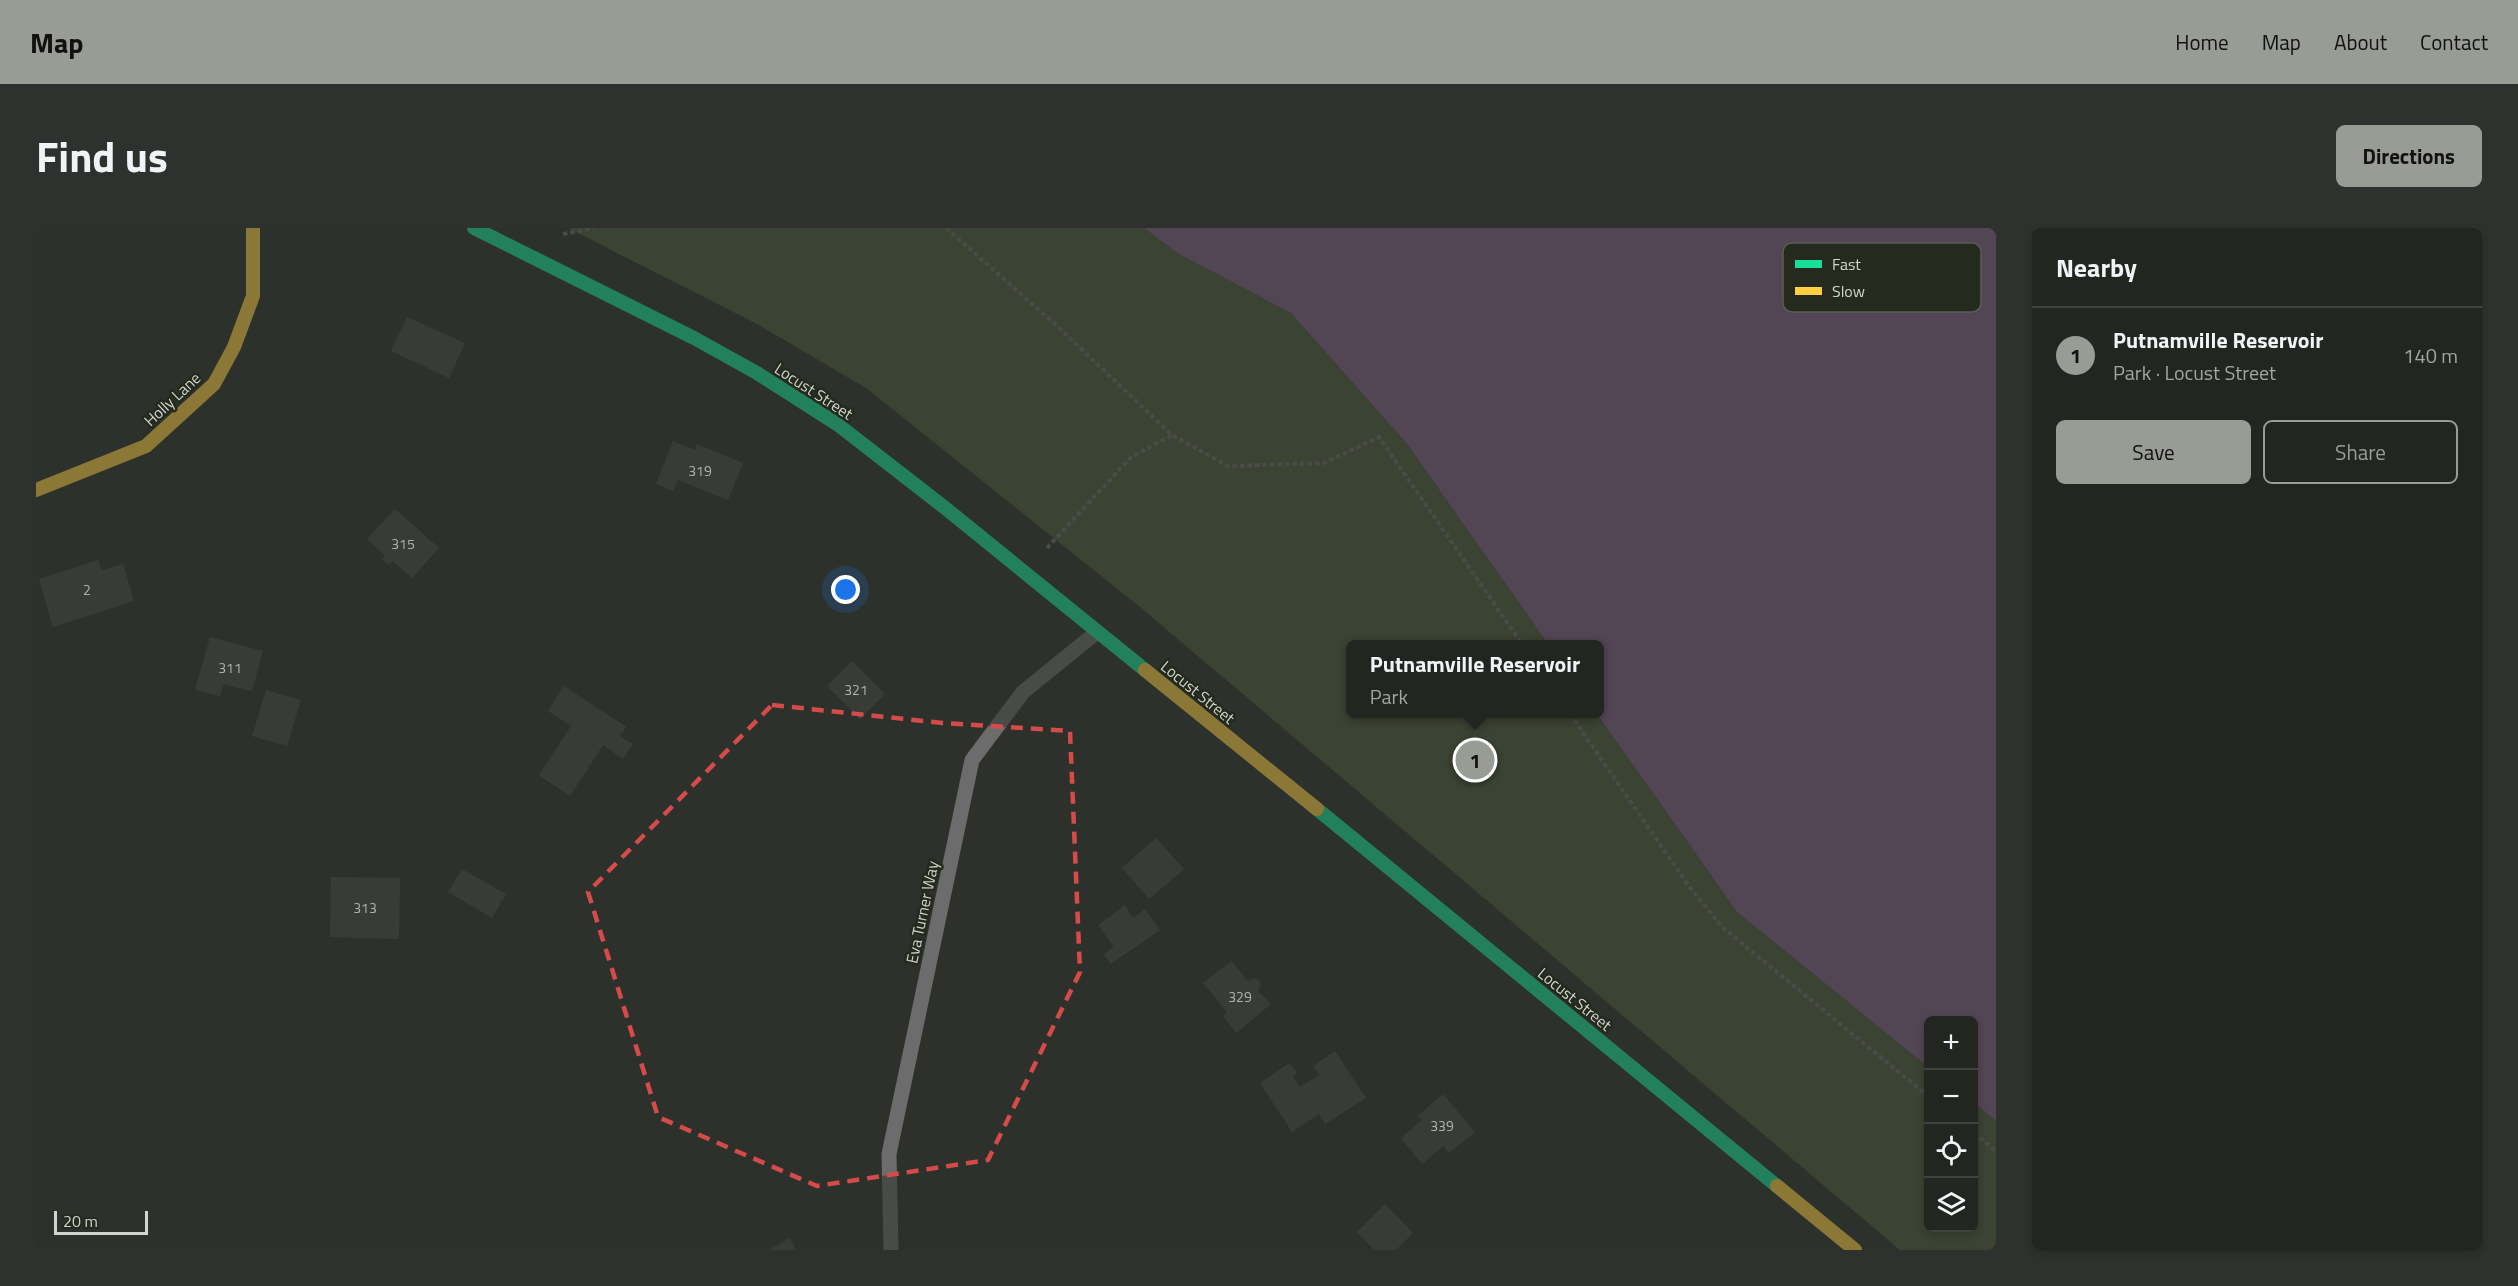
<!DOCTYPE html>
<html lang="en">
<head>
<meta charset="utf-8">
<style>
	:root { --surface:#222520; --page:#2e312d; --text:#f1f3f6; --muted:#a2a5a5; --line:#3f423e; --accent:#989c94 }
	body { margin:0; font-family:"Titillium Web",sans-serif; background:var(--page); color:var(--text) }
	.controls { position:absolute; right:18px; bottom:18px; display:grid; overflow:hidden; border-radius:9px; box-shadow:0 3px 9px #0003 }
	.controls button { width:54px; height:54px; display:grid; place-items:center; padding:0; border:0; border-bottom:2px solid var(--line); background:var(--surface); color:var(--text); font:30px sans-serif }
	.scale { position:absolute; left:18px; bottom:15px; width:94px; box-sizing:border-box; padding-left:6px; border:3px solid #d1d5cd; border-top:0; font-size:16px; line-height:21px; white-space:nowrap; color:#d1d5cd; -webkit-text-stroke:4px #252a1e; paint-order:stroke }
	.you { position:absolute; left:810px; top:362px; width:21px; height:21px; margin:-15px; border:4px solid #fff; border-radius:50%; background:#1a73e8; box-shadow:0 0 0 9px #1a73e833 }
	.badge { display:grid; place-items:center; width:39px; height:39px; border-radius:50%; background:var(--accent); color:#111; font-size:20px; font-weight:700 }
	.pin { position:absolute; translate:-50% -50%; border:3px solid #fff; box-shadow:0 2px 6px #0006 }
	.popup { position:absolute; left:1310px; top:412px; width:258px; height:78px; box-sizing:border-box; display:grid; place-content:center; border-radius:9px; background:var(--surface); filter:drop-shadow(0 2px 4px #0005); font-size:20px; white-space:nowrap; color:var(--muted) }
	.popup b { font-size:22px; color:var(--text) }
	.popup::after { content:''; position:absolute; left:50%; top:100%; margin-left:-12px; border:12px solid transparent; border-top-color:var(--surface) }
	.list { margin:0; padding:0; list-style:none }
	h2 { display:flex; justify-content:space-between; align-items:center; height:78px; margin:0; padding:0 24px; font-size:26px }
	h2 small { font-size:20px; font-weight:400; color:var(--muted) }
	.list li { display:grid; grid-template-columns:39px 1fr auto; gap:18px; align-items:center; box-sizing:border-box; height:96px; padding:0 24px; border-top:2px solid var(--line) }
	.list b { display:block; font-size:22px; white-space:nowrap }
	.list p { margin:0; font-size:20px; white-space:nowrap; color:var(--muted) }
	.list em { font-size:20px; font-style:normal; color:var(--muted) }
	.actions { display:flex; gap:12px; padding:18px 24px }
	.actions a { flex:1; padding:14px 0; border:2px solid var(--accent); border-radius:9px; text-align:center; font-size:21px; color:var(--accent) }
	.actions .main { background:var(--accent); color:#111 }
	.icon { flex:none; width:33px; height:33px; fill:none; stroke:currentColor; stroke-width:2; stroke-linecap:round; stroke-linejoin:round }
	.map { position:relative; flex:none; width:1960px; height:1022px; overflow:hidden; border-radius:9px }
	header { display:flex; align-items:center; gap:36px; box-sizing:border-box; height:84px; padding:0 30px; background:var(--accent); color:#111 }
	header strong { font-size:28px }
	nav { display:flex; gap:33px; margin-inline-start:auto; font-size:21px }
	.intro { display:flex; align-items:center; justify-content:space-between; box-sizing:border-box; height:144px; padding:0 36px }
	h1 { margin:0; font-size:42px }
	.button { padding:15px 27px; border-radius:9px; background:var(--accent); color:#111; font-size:21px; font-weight:700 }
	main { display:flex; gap:36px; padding:0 36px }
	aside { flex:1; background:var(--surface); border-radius:9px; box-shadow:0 3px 9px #0003 }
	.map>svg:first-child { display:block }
	.green { fill:#4d593b }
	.water { fill:#7e5d85 }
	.building { fill:#464944 }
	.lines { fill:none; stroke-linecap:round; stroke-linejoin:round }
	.path { stroke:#6c6c6c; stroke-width:4; stroke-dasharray:4.5 3; stroke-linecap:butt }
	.lane { stroke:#6c6c6c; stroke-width:15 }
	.fast { stroke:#16e098; stroke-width:14 }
	.slow { stroke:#ffcf43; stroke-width:14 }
	.marked { fill:none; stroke:#d54b49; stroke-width:4.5; stroke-dasharray:12 8; stroke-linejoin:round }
	.labels { text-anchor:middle; stroke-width:5; stroke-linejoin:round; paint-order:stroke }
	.number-label { font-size:14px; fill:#aeb2ab }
	.street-label { font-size:16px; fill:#d1d5cd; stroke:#252a1e }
	.key { fill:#252a1e; stroke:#595d53; stroke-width:1.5 }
	.key-label { font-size:16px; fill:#d1d5cd }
</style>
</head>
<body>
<header>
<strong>Map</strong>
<nav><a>Home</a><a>Map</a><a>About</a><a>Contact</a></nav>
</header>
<div class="intro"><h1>Find us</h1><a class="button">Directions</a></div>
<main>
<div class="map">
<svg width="1960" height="1022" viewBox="0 0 1960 1022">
	<rect width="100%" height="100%" fill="#2e312b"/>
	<path class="green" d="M 532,0 L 1108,0 L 1141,25 L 1255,85 L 1371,216 L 1512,416 L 1314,416 L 1314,486 L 1561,486 L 1701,684 L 1892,839 L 1892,1000 L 1938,1000 L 1938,875 L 1960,893 L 1960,1022 L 1864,1022 L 1104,379 L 830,160 L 721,96 Z"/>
	<path class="water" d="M 1108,0 L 1960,0 L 1960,893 L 1938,875 L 1938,792 L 1892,792 L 1892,839 L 1701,684 L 1561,486 L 1564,486 L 1564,416 L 1512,416 L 1371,216 L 1255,85 L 1141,25 Z"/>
	<g class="building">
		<path d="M 371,89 L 429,115 L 413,150 L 355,123 Z"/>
		<path d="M 637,213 L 659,222 L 661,216 L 707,235 L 692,272 L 642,252 L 637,263 L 620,256 Z"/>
		<path d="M 359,281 L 403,320 L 376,350 L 357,333 L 353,337 L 346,331 L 349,328 L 331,311 Z"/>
		<path d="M 62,332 L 66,342 L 87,336 L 98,373 L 17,399 L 3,351 Z"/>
		<path d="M 174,409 L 227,423 L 216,463 L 187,456 L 184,468 L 159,462 Z"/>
		<path d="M 816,433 L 849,466 L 824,491 L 791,458 Z"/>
		<path d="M 528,458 L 590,499 L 584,508 L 597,516 L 587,531 L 567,517 L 534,568 L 503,547 L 535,498 L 512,483 Z"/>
		<path d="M 230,462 L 265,472 L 251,518 L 216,508 Z"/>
		<path d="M 1120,610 L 1148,641 L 1113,671 L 1086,640 Z"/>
		<path d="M 426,641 L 470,666 L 456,690 L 412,664 Z"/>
		<path d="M 295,649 L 364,650 L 363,711 L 294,709 Z"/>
		<path d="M 1089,677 L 1097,690 L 1109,681 L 1124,702 L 1075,736 L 1068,726 L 1078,719 L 1062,697 Z"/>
		<path d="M 1195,733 L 1212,753 L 1218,750 L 1223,752 L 1225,758 L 1222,763 L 1235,776 L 1200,805 L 1187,788 L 1191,784 L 1167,755 Z"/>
		<path d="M 1299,823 L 1330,870 L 1289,896 L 1283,886 L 1256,904 L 1224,855 L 1254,835 L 1261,845 L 1257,848 L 1264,859 L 1283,847 L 1277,838 Z"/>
		<path d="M 1407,866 L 1439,904 L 1413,925 L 1407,918 L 1386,936 L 1365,910 L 1386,892 L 1382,888 Z"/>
		<path d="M 1349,976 L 1377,1005 L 1360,1022 L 1338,1022 L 1321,1004 Z"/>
		<path d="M 754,1010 L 760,1022 L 732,1022 Z"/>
	</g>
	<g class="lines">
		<g class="path">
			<path d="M 910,0 L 1021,98 L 1136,207 L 1192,238 L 1288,235 L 1343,209 L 1486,416"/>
			<path d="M 527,6 L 558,0"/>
			<path d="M 1011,320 L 1095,229 L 1136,207"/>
			<path d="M 1534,486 L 1652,657 L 1686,699 L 1892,868"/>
			<path d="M 1938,905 L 1960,923"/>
		</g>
		<path class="lane" d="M 855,1022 L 853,926 L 936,532 L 987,464 L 1061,404"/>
		<g class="fast">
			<path d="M 438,0 L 658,110 L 721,145 L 801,196 L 908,279 L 1109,442"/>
			<path d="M 1281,581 L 1741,958"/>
		</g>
		<g class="slow">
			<path d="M 0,262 L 110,218 L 178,156 L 198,119 L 217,68 L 217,0"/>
			<path d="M 1109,442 L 1281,581"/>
			<path d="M 1741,958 L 1819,1022"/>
		</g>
	</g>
	<path d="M0 0H1960V1022H0ZM 736,477 L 907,495 L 1034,503 L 1044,744 L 952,932 L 781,958 L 622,889 L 552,664 Z" fill="#2e312b" fill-opacity=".55" fill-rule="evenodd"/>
	<path class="marked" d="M 736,477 L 907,495 L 1034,503 L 1044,744 L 952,932 L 781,958 L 622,889 L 552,664 Z"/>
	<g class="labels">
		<g class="number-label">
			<text x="664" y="248">319</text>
			<text x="367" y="321">315</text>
			<text x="51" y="367">2</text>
			<text x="194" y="445">311</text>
			<text x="820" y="467">321</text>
			<text x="329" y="685">313</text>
			<text x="1204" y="774">329</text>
			<text x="1406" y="903">339</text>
		</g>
		<g class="street-label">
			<text transform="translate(778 163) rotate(33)" y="6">Locust Street</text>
			<text transform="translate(136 171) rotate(-43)" y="6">Holly Lane</text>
			<text transform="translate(1162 464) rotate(39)" y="6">Locust Street</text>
			<text transform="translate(886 684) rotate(-78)" y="6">Eva Turner Way</text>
			<text transform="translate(1539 771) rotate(39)" y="6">Locust Street</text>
		</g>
	</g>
	<rect x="1747" y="15" width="198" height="69" rx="9" class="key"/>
	<rect x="1759" y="32" width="27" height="8" fill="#16e098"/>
	<rect x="1759" y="59" width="27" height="8" fill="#ffcf43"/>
	<g class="key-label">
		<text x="1796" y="42">Fast</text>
		<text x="1796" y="69">Slow</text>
	</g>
</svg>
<div class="controls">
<button>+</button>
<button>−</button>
<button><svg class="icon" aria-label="locate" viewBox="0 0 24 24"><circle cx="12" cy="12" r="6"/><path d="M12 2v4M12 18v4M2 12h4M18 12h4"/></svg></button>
<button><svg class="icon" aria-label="layers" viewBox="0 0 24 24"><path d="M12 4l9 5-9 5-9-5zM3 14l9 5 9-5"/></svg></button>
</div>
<div class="scale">20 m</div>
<div class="you"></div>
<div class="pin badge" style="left:1439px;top:532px">1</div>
<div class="popup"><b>Putnamville Reservoir</b>Park</div>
</div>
<aside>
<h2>Nearby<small></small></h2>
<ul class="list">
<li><span class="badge">1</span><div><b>Putnamville Reservoir</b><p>Park · Locust Street</p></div><em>140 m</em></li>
</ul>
<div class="actions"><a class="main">Save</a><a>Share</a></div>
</aside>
</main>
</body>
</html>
